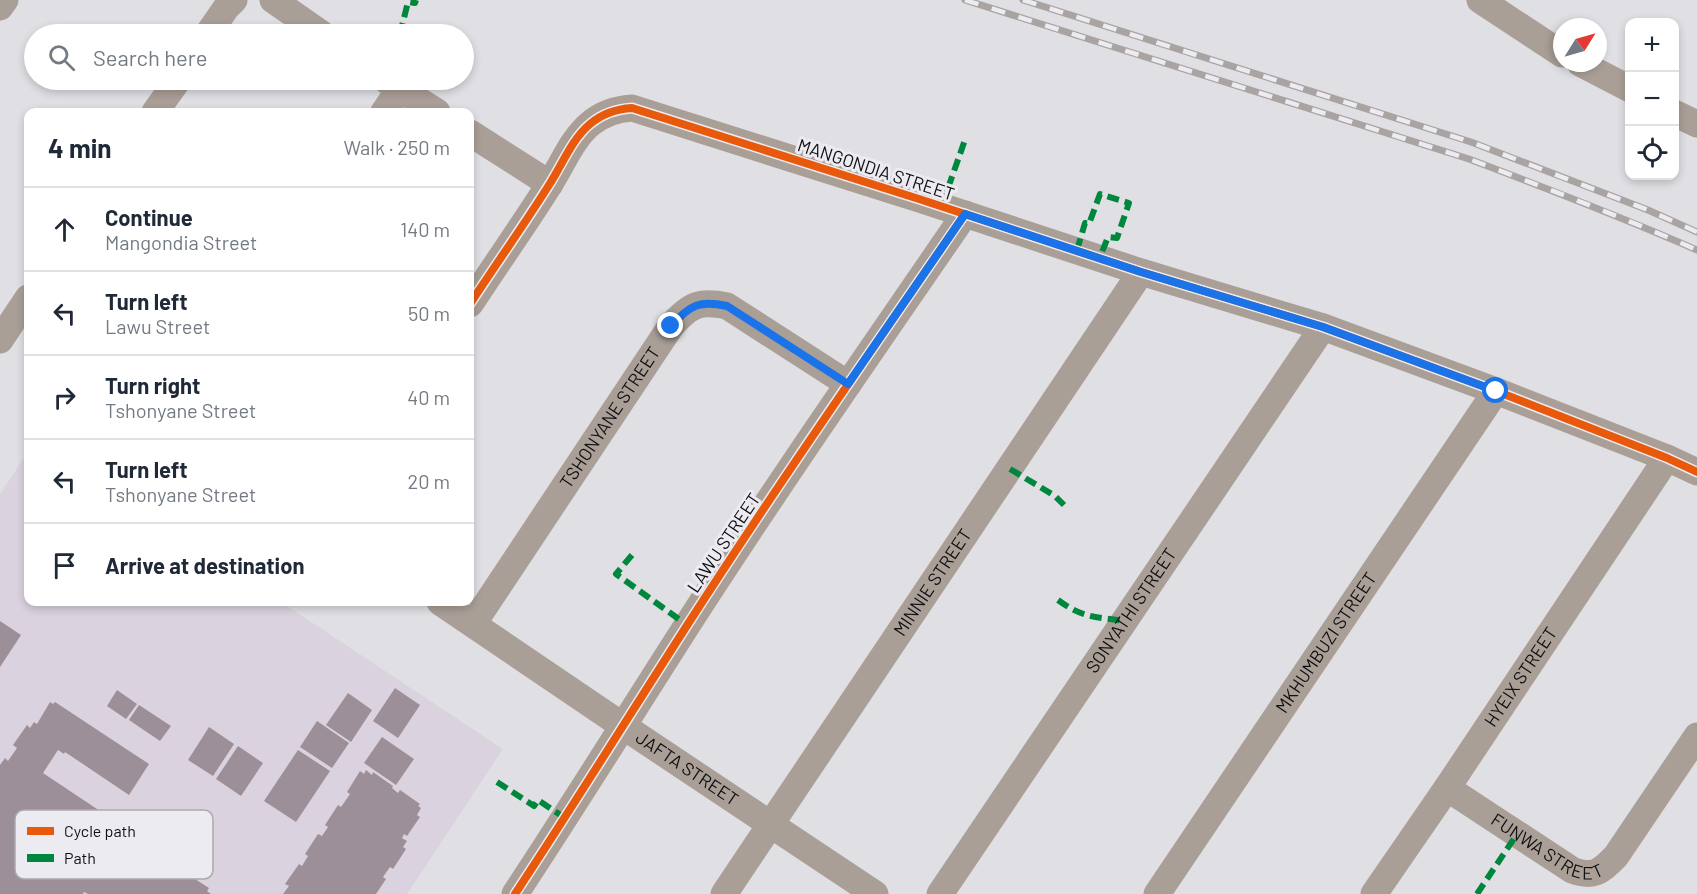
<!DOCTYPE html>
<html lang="en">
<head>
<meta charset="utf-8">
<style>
	:root { --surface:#fff; --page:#f6f6f7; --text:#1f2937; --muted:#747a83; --line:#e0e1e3 }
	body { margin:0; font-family:Barlow,sans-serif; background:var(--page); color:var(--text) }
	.controls { position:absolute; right:18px; top:18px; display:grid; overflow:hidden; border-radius:12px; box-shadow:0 3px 9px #0003 }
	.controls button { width:54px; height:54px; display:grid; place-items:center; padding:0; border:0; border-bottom:2px solid var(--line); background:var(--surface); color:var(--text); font:30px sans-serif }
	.compass { position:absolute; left:1553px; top:18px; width:54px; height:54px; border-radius:50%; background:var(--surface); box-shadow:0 3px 9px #0003; rotate:53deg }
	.stop { position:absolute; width:18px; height:18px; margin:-14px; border:4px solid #1a73e8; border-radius:50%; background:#fff }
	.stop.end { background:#1a73e8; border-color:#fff; box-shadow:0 2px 6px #0008 }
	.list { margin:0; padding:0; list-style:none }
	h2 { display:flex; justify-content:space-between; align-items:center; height:78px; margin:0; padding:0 24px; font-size:26px }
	h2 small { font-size:20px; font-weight:400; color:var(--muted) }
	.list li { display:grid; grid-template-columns:39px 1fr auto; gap:18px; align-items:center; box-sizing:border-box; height:84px; padding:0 24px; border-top:2px solid var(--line) }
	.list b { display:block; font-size:22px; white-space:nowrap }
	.list p { margin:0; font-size:20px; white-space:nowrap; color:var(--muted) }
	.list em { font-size:20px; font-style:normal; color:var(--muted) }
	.icon { flex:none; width:33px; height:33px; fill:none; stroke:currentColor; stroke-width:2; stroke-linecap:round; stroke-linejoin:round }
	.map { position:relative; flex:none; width:1697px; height:894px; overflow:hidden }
	.search { position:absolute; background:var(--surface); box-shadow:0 3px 9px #0003; left:24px; top:24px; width:450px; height:66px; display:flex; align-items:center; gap:15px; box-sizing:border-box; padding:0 21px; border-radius:33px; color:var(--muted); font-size:22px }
	.panel { position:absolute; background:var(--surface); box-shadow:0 3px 9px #0003; left:24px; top:108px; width:450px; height:498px; border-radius:12px }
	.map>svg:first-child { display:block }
	.education { fill:#dad3df }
	.building { fill:#9d8f98 }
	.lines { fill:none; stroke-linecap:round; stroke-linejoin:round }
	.minor { stroke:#a99f97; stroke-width:27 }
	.rail-casing { stroke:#a9a4a2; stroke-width:7 }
	.rail { stroke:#ecebf2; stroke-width:4.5; stroke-dasharray:14; stroke-linecap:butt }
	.quiet { stroke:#00873e; stroke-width:6; stroke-dasharray:12 6; stroke-linecap:butt }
	.cycleway-casing { stroke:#ecebf2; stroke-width:11 }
	.cycleway { stroke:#e8590c; stroke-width:8 }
	.route { stroke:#1a73e8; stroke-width:8 }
	.labels { text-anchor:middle; stroke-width:6; stroke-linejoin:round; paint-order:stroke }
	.street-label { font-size:18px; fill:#100f12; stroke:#ecebf2 }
	.key { fill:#ecebf2; stroke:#aaa9af; stroke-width:1.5 }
	.key-label { font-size:16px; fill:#100f12 }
</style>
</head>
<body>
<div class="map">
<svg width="1697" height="894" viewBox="0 0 1697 894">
	<rect width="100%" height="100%" fill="#e0dfe4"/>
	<path class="education" d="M 28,452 L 28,602 L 281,602 L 503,749 L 407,894 L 0,894 L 0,494 Z"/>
	<g class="building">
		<path d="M 0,621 L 21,635 L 0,667 Z"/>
		<path d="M 395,688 L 420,705 L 398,738 L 373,721 Z"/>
		<path d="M 117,690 L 137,704 L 126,719 L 107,706 Z"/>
		<path d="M 348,693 L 372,710 L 351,742 L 326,725 Z"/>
		<path d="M 50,702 L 53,704 L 55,702 L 149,764 L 129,795 L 65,752 L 64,754 L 58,750 L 43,773 L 112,819 L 93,848 L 106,857 L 116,842 L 119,843 L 126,833 L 154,851 L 150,857 L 182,878 L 184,876 L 187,878 L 189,875 L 209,888 L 207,891 L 211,894 L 88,894 L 84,892 L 83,894 L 0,894 L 0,765 L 5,758 L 8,761 L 17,748 L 13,745 L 27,725 L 30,728 L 34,722 L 37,724 Z"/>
		<path d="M 139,705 L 171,726 L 160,741 L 129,720 Z"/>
		<path d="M 317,721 L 349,743 L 332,768 L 300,747 Z"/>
		<path d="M 209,727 L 234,744 L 213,776 L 188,760 Z"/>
		<path d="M 382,737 L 414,759 L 396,785 L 364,763 Z"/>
		<path d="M 238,746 L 263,763 L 241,796 L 216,779 Z"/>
		<path d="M 298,750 L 330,771 L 296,822 L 264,801 Z"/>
		<path d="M 366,770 L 372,775 L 373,772 L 393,786 L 392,788 L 398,793 L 400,790 L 420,804 L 418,806 L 421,808 L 417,815 L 420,817 L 407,836 L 404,834 L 402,838 L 407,841 L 403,847 L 406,849 L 393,869 L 390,867 L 383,877 L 386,879 L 376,894 L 283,894 L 289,886 L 285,884 L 299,864 L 302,866 L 308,856 L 305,854 L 318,834 L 322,836 L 328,827 L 325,825 L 338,805 L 341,807 L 350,794 L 347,792 L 360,771 L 364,774 Z"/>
	</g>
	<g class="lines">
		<g class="minor">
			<path d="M 273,0 L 322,34"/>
			<path d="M 1480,0 L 1562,54"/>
			<path d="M 0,7 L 5,0"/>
			<path d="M 208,34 L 226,8 L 234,0"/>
			<path d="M 1580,63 L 1630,89"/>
			<path d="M 386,80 L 437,112"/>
			<path d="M 155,112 L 178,80"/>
			<path d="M 384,112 L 406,80"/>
			<path d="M 1674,113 L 1697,124"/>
			<path d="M 470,133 L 550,184"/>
			<path d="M 470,304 C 496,264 524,225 549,185 C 562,165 572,139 590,124 C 603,113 616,109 632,108 L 919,199 L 1141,272 L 1323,327 L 1496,391 L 1667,458 L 1697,472"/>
			<path d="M 0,340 L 28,298"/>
			<path id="s1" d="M 440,602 L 623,726 L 875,894"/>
			<path id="s2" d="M 473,624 L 671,326 C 690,305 699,300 727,306 L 848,384"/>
			<path id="s3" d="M 1447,788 L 1572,870 C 1593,878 1601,872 1616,856 L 1697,736"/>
			<path d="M 515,894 C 573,806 629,716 686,627 C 776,487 871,351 965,214"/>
			<path id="s4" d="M 724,894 L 1141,272"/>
			<path id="s5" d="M 940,894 L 1323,327"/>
			<path id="s6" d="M 1157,894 L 1496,391"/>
			<path id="s7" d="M 1374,894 L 1447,788 L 1667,458"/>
		</g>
		<defs>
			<g id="rail">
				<path d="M 965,0 L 1469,159 C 1546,188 1622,217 1697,250"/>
				<path d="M 1023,0 L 1471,142 L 1648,210 L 1697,232"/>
			</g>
		</defs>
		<use href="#rail" class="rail-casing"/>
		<use href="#rail" class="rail"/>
		<g class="quiet">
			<path d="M 398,34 L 402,26 L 408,2 L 415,3 L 416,0"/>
			<path d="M 919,199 L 937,187 L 947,191 L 966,137"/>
			<path d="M 1077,250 L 1085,223 L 1089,224 L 1100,194 L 1129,203 L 1117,238 L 1108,237 L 1100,257"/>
			<path d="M 1010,469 L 1055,496 L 1064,505"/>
			<path d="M 632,555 L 616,574 L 687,625"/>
			<path d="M 1058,600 C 1082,618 1096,617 1125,621"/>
			<path d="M 497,782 L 534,806 L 538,800 L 565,818"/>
			<path d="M 1477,894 L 1517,834"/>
		</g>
		<defs>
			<g id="cycleway">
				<path d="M 470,304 C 496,264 524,225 549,185 C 562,165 572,139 590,124 C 603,113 616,109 632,108 L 919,199 L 1141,272 L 1323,327 L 1496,391 L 1667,458 L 1697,472"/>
				<path d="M 515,894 C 573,806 629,716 686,627 C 776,487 871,351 965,214"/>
			</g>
		</defs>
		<use href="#cycleway" class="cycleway-casing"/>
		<use href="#cycleway" class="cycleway"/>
	</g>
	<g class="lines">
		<path class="route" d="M 671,326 C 690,305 699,300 727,306 L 848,384 L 965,214 L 1141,272 L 1323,327 L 1496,391"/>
	</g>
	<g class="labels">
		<g class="street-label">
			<text transform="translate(876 170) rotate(18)" y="6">MANGONDIA STREET</text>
			<text dy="6" stroke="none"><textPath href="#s2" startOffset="248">TSHONYANE STREET</textPath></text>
			<text transform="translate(724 543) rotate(-56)" y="6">LAWU STREET</text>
			<text dy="6" stroke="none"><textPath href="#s4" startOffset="375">MINNIE STREET</textPath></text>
			<text dy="6" stroke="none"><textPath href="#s5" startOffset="342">SONYATHI STREET</textPath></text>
			<text dy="6" stroke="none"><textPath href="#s6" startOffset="303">MKHUMBUZI STREET</textPath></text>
			<text dy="6" stroke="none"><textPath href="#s7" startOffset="262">HYEIX STREET</textPath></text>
			<text dy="6" stroke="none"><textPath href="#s1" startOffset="298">JAFTA STREET</textPath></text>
			<text dy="6" stroke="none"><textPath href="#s3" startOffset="118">FUNWA STREET</textPath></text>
		</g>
	</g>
	<rect x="15" y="810" width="198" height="69" rx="9" class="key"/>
	<rect x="27" y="827" width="27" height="8" fill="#e8590c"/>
	<rect x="27" y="854" width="27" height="8" fill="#00873e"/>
	<g class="key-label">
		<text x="64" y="837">Cycle path</text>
		<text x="64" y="864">Path</text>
	</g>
</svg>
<div class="controls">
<button>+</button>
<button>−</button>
<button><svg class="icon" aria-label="locate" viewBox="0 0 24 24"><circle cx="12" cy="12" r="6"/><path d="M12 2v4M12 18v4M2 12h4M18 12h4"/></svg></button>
</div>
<svg class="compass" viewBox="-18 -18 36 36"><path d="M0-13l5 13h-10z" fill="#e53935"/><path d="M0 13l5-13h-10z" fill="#747a83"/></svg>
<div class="stop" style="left:1496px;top:391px"></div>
<div class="stop end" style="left:671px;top:326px"></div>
<div class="search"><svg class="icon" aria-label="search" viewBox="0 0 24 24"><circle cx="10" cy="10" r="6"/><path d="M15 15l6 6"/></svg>Search here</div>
<section class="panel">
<h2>4 min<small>Walk · 250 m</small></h2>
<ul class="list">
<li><svg class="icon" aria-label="ahead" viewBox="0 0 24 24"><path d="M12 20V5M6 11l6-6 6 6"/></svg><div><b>Continue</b><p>Mangondia Street</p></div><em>140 m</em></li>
<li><svg class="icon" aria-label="left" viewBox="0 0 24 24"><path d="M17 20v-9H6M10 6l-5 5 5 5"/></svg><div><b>Turn left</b><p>Lawu Street</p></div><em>50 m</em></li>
<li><svg class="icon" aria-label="right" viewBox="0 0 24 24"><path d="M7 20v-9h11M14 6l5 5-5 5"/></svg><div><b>Turn right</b><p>Tshonyane Street</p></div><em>40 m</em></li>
<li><svg class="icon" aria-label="left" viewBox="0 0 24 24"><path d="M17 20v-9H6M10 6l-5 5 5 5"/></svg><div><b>Turn left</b><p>Tshonyane Street</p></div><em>20 m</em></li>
<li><svg class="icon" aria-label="arrive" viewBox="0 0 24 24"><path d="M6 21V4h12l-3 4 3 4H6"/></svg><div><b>Arrive at destination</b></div></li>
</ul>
</section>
</div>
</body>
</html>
